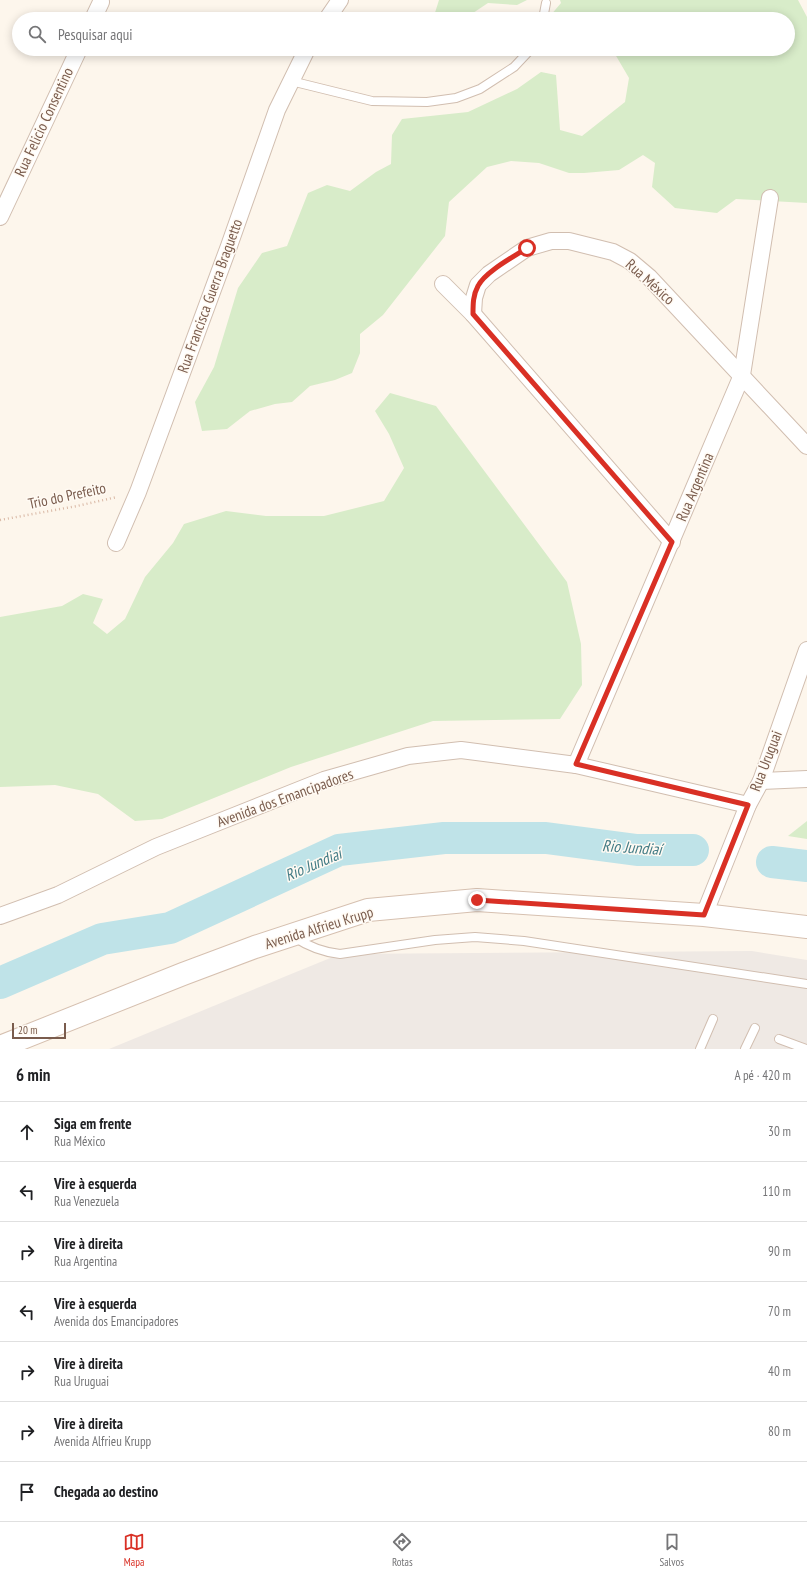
<!DOCTYPE html>
<html lang="pt">
<head>
<meta charset="utf-8">
<style>
	:root { --surface:#fff; --page:#f6f6f6; --text:#202124; --muted:#757577; --line:#e0e0e0; --accent:#d93025 }
	body { margin:0; font-family:"PT Sans Narrow",sans-serif; background:var(--page); color:var(--text) }
	.scale { position:absolute; left:12px; bottom:10px; width:54px; box-sizing:border-box; padding-left:4px; border:2px solid #7a5c4d; border-top:0; font-size:11px; line-height:14px; white-space:nowrap; color:#7a5c4d; -webkit-text-stroke:3px #fffaf3; paint-order:stroke }
	.stop { position:absolute; width:12px; height:12px; margin:-9px; border:3px solid #d93025; border-radius:50%; background:#fff }
	.stop.end { background:#d93025; border-color:#fff; box-shadow:0 1px 4px #0008 }
	.list { margin:0; padding:0; list-style:none }
	h2 { display:flex; justify-content:space-between; align-items:center; height:52px; margin:0; padding:0 16px; font-size:17px }
	h2 small { font-size:13px; font-weight:400; color:var(--muted) }
	.list li { display:grid; grid-template-columns:26px 1fr auto; gap:12px; align-items:center; box-sizing:border-box; height:60px; padding:0 16px; border-top:1px solid var(--line) }
	.list b { display:block; font-size:15px; white-space:nowrap }
	.list p { margin:0; font-size:13px; white-space:nowrap; color:var(--muted) }
	.list em { font-size:13px; font-style:normal; color:var(--muted) }
	.icon { flex:none; width:22px; height:22px; fill:none; stroke:currentColor; stroke-width:2; stroke-linecap:round; stroke-linejoin:round }
	.map { position:relative; flex:none; width:807px; height:1049px; overflow:hidden }
	.search { position:absolute; background:var(--surface); box-shadow:0 2px 10px #0003; left:12px; right:12px; top:12px; height:44px; display:flex; align-items:center; gap:10px; box-sizing:border-box; padding:0 14px; border-radius:22px; color:var(--muted); font-size:15px }
	.sheet { height:472px; background:var(--surface) }
	nav { display:flex; justify-content:space-around; align-items:center; box-sizing:border-box; height:56px; border-top:1px solid var(--line); background:var(--surface); font-size:11px; color:var(--muted) }
	nav a { display:grid; justify-items:center; gap:2px }
	nav .on { color:var(--accent) }
	.map>svg:first-child { display:block }
	.industrial { fill:#efe9e4 }
	.green { fill:#d8ecc9 }
	.lines { fill:none; stroke-linecap:round; stroke-linejoin:round }
	.river { stroke:#bfe3e8; stroke-width:32 }
	.lane-casing { stroke:#d1beb0; stroke-width:10 }
	.street-casing { stroke:#d1beb0; stroke-width:18 }
	.secondary-casing { stroke:#d6c0b0; stroke-width:24 }
	.path { stroke:#d9b8a5; stroke-width:2.5; stroke-dasharray:1 3; stroke-linecap:butt }
	.lane { stroke:#fff; stroke-width:8 }
	.street { stroke:#fff; stroke-width:16 }
	.secondary { stroke:#fff; stroke-width:22 }
	.route { stroke:#d93025; stroke-width:5 }
	.labels { text-anchor:middle; stroke-width:3; stroke-linejoin:round; paint-order:stroke }
	.street-label { font-size:15px; fill:#7a5c4d; stroke:#fffaf3 }
	.water-label { font-size:16px; font-style:italic; fill:#437c86; stroke:#fffaf3 }
</style>
</head>
<body>
<div class="map">
<svg width="807" height="1049" viewBox="0 0 807 1049">
	<rect width="100%" height="100%" fill="#fdf6ec"/>
	<path class="industrial" d="M 752,951 L 807,960 L 807,1049 L 109,1049 L 340,954 Z"/>
	<g class="green">
		<path d="M 439,0 L 527,0 L 517,5 L 488,3 L 464,19 L 433,19 Z"/>
		<path d="M 560,0 L 798,0 L 807,17 L 807,203 L 736,199 L 717,213 L 675,208 L 652,187 L 655,163 L 643,155 L 619,170 L 584,173 L 569,173 L 539,163 L 511,161 L 487,167 L 449,202 L 445,236 L 383,315 L 360,334 L 360,353 L 352,373 L 335,380 L 310,386 L 292,402 L 275,404 L 250,411 L 227,429 L 202,431 L 195,402 L 214,367 L 238,288 L 262,253 L 287,246 L 308,193 L 327,185 L 350,191 L 376,172 L 391,164 L 392,135 L 402,119 L 468,112 L 517,89 L 541,72 L 556,75 L 560,130 L 582,136 L 625,102 L 629,78 L 612,49 L 788,49 L 788,19 L 552,19 L 550,16 L 561,3 Z"/>
		<path d="M 390,393 L 436,406 L 567,582 L 581,644 L 582,685 L 560,719 L 433,721 L 291,767 L 162,819 L 135,821 L 98,794 L 55,785 L 0,787 L 0,617 L 62,606 L 83,594 L 103,599 L 93,623 L 107,634 L 125,619 L 145,577 L 173,543 L 184,524 L 226,511 L 266,516 L 324,516 L 384,501 L 404,468 L 389,434 L 375,411 Z"/>
		<path d="M 807,821 L 807,839 L 788,836 Z"/>
	</g>
	<g class="lines">
		<g class="river">
			<path d="M 772,862 L 807,866"/>
			<path d="M 0,983 L 102,939 L 170,928 L 339,850 L 444,838 L 546,838 L 637,850 L 693,850"/>
		</g>
		<defs>
			<g id="lane">
				<path d="M 543,19 L 546,3"/>
				<path d="M 291,81 L 372,101 L 427,102 L 456,98 L 480,89 L 514,67 L 531,49"/>
				<path d="M 294,937 C 309,947 322,952 340,954 L 435,940 L 475,937 L 524,941 L 807,984"/>
				<path d="M 779,1039 L 806,1049"/>
				<path d="M 700,1049 L 713,1019"/>
				<path d="M 745,1049 L 755,1028"/>
			</g>
			<g id="street">
				<path d="M 93,19 L 101,2"/>
				<path d="M 327,19 L 340,0"/>
				<path d="M 0,217 L 79,49"/>
				<path d="M 443,284 L 473,314 L 672,542"/>
				<path d="M 473,314 L 474,298 L 478,285 L 489,274 L 527,248 L 551,241 L 569,241 L 613,252 L 630,261 L 649,277 L 807,446"/>
				<path d="M 116,543 L 138,492 L 229,246 L 277,110 L 307,49"/>
				<path d="M 576,765 L 742,375 L 770,198"/>
				<path d="M 761,781 L 807,779"/>
				<path d="M 704,915 L 748,805 L 761,781 L 807,650"/>
				<path d="M 0,916 L 58,895 L 156,847 L 324,780 L 408,756 L 461,750 L 576,765 L 748,805"/>
			</g>
			<path id="secondary" d="M 0,1047 L 183,974 L 255,947 L 368,910 L 477,900 L 704,915 L 807,927"/>
		</defs>
		<use href="#lane" class="lane-casing"/>
		<use href="#street" class="street-casing"/>
		<use href="#secondary" class="secondary-casing"/>
		<path class="path" d="M 0,520 L 77,506 L 117,497"/>
		<use href="#lane" class="lane"/>
		<use href="#street" class="street"/>
		<use href="#secondary" class="secondary"/>
	</g>
	<g class="lines">
		<path class="route" d="M 477,900 L 704,915 L 748,805 L 576,764 L 672,542 L 473,314 C 473,304 473,295 478,286 C 485,272 513,257 527,248"/>
	</g>
	<g class="labels">
		<g class="street-label">
			<text transform="translate(44 122) rotate(-65)" y="5">Rua Felicio Consentino</text>
			<text transform="translate(650 282) rotate(42)" y="5">Rua México</text>
			<text transform="translate(210 296) rotate(-70)" y="5">Rua Francisca Guerra Braguetto</text>
			<text transform="translate(695 487) rotate(-67)" y="5">Rua Argentina</text>
			<text transform="translate(67 496) rotate(-12)" y="5">Trio do Prefeito</text>
			<text transform="translate(766 761) rotate(-69)" y="5">Rua Uruguai</text>
			<text transform="translate(285 798) rotate(-20)" y="5">Avenida dos Emancipadores</text>
			<text transform="translate(319 928) rotate(-17)" y="5">Avenida Alfrieu Krupp</text>
		</g>
		<g class="water-label">
			<text transform="translate(632 847) rotate(4)" y="6">Rio Jundiaí</text>
			<text transform="translate(313 864) rotate(-23)" y="6">Rio Jundiaí</text>
		</g>
	</g>
</svg>
<div class="scale">20 m</div>
<div class="stop" style="left:527px;top:248px"></div>
<div class="stop end" style="left:477px;top:900px"></div>
<div class="search"><svg class="icon" aria-label="search" viewBox="0 0 24 24"><circle cx="10" cy="10" r="6"/><path d="M15 15l6 6"/></svg>Pesquisar aqui</div>
</div>
<section class="sheet">
<h2>6 min<small>A pé · 420 m</small></h2>
<ul class="list">
<li><svg class="icon" aria-label="ahead" viewBox="0 0 24 24"><path d="M12 20V5M6 11l6-6 6 6"/></svg><div><b>Siga em frente</b><p>Rua México</p></div><em>30 m</em></li>
<li><svg class="icon" aria-label="left" viewBox="0 0 24 24"><path d="M17 20v-9H6M10 6l-5 5 5 5"/></svg><div><b>Vire à esquerda</b><p>Rua Venezuela</p></div><em>110 m</em></li>
<li><svg class="icon" aria-label="right" viewBox="0 0 24 24"><path d="M7 20v-9h11M14 6l5 5-5 5"/></svg><div><b>Vire à direita</b><p>Rua Argentina</p></div><em>90 m</em></li>
<li><svg class="icon" aria-label="left" viewBox="0 0 24 24"><path d="M17 20v-9H6M10 6l-5 5 5 5"/></svg><div><b>Vire à esquerda</b><p>Avenida dos Emancipadores</p></div><em>70 m</em></li>
<li><svg class="icon" aria-label="right" viewBox="0 0 24 24"><path d="M7 20v-9h11M14 6l5 5-5 5"/></svg><div><b>Vire à direita</b><p>Rua Uruguai</p></div><em>40 m</em></li>
<li><svg class="icon" aria-label="right" viewBox="0 0 24 24"><path d="M7 20v-9h11M14 6l5 5-5 5"/></svg><div><b>Vire à direita</b><p>Avenida Alfrieu Krupp</p></div><em>80 m</em></li>
<li><svg class="icon" aria-label="arrive" viewBox="0 0 24 24"><path d="M6 21V4h12l-3 4 3 4H6"/></svg><div><b>Chegada ao destino</b></div></li>
</ul>
</section>
<nav>
<a class="on"><svg class="icon" aria-label="map" viewBox="0 0 24 24"><path d="M3 6l6-2 6 2 6-2v14l-6 2-6-2-6 2zM9 4v14M15 6v14"/></svg>Mapa</a>
<a><svg class="icon" aria-label="directions" viewBox="0 0 24 24"><path d="M12 3l9 9-9 9-9-9zM9 14v-3h6M13 9l2 2-2 2"/></svg>Rotas</a>
<a><svg class="icon" aria-label="saved" viewBox="0 0 24 24"><path d="M7 4h10v16l-5-4-5 4z"/></svg>Salvos</a>
</nav>
</body>
</html>
